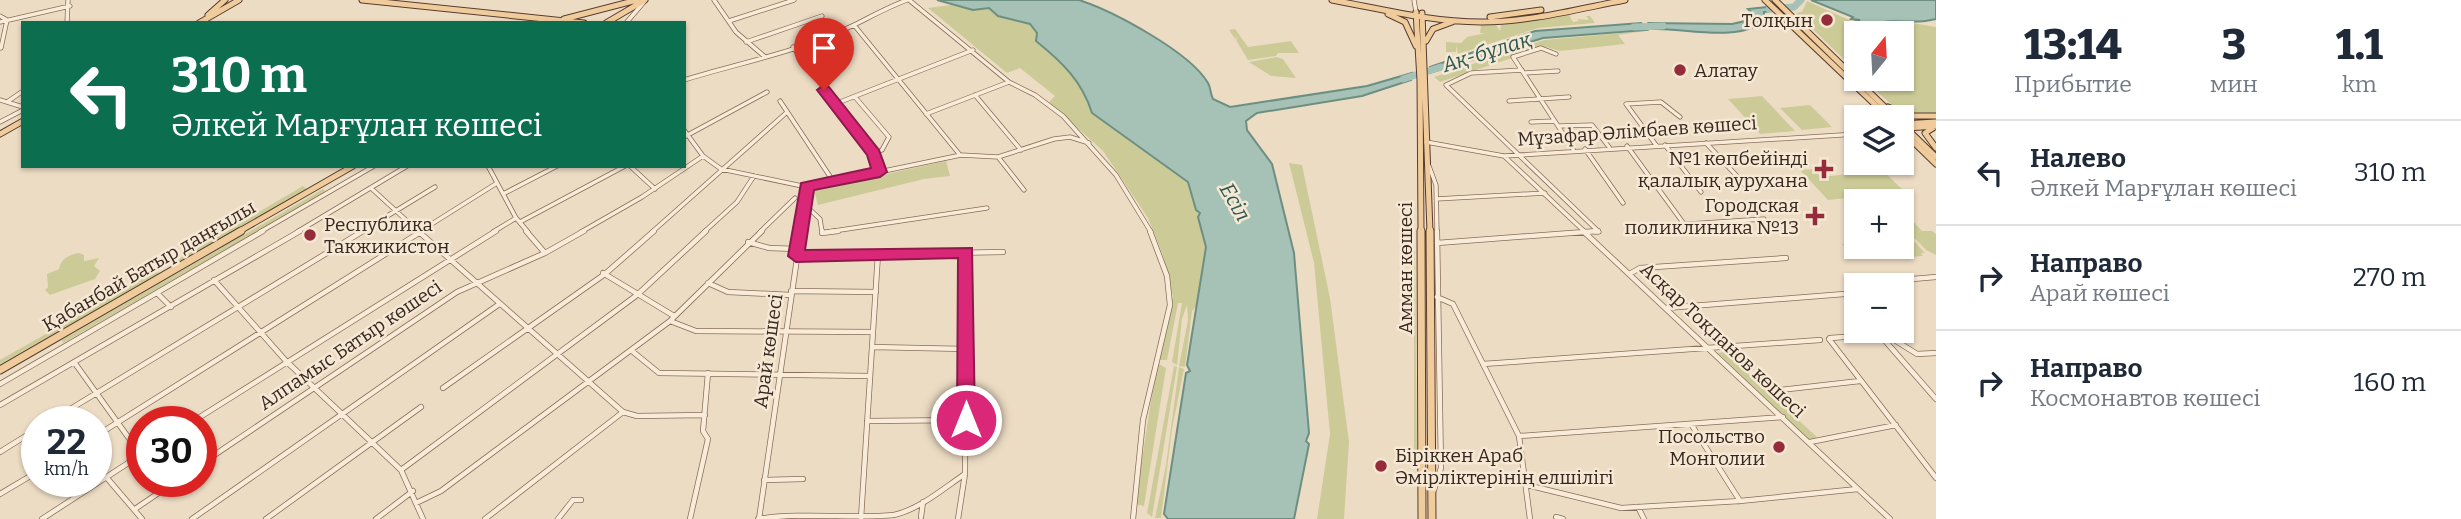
<!DOCTYPE html>
<html lang="ru">
<meta charset="utf-8">
<style>
body{margin:0;font-family:Bitter,serif;background:#f2f2f3;color:#1f2937;height:100vh;display:flex;flex-direction:column;font-size:26px;white-space:nowrap}
*{box-sizing:border-box;margin:0}
p{font-size:23px;color:#747a83}
.icon{flex:none;width:38px;height:38px;fill:none;stroke:currentColor;stroke-width:2;stroke-linecap:round;stroke-linejoin:round}
.map{position:relative;flex:1;overflow:hidden}
.panel{display:flex;flex-direction:column;background:#fff;width:525px}
.panel>*{flex:none}
.banner{position:absolute;left:21px;top:21px;width:665px;height:147px;border-radius:0px;box-shadow:0 2px 5px #0004;background:#0b6e4f;color:#fff;overflow:hidden}
.needle{width:46px;rotate:18deg}
.buttons{position:absolute;left:1844px;top:21px;display:grid;gap:14px}
.buttons a{display:grid;place-items:center;width:70px;height:70px;border-radius:0px;background:#fff;box-shadow:0 2px 5px #0004;font-size:35px}
.speed{position:absolute;left:21px;top:406px;display:flex;gap:14px;font-size:35px;font-weight:700;text-align:center}
.speed>*{display:grid;place-content:center;width:91px;height:91px;border-radius:50%;background:#fff;box-shadow:0 2px 5px #0004;line-height:1}
.speed small{font-size:18px;font-weight:400}
.speed .limit{border:10px solid #d22;background:#fff;color:#111}
.pin{position:absolute;display:grid;place-items:center;width:60px;height:60px;color:#fff;margin:-72px -30px;border-radius:50% 50% 50% 0;rotate:-45deg;box-shadow:0 0 7px #0007}
.pin .icon{rotate:45deg}
.me{position:absolute;width:77px;margin:-38px;rotate:0deg;stroke-linejoin:round;filter:drop-shadow(0 0 5px #0008)}
.turn{display:flex;align-items:center;gap:24px;height:147px;padding:0 35px;font-size:32px}
.turn .icon{width:91px;height:91px;stroke-width:2.5}
.turn b{display:block;font-size:49px;line-height:60px}
.eta{display:flex;justify-content:space-evenly;align-items:center;height:119px;text-align:center}
.eta b{font-size:42px;font-weight:800;line-height:49px}
ul{padding:0;list-style:none}
li{display:flex;align-items:center;gap:21px;height:105px;padding:0 35px;border-top:2px solid #e0e1e3}
li div{flex:1}
li b{display:block;font-size:26px}
li em{font-style:normal}
main{display:flex;flex:1;min-height:0}
.map>svg:first-child{display:block}
.green{fill:#cccb98}
.water{fill:#a6c1b6;stroke:#6d8f82;stroke-width:2}
.lines{fill:none;stroke-linecap:round;stroke-linejoin:round}
.river{stroke:#a6c1b6;stroke-width:7}
.minor-far1-casing{stroke:#886e5b;stroke-width:5}
.minor-casing{stroke:#886e5b;stroke-width:6}
.major-far1-casing{stroke:#563d2f;stroke-width:7}
.major-casing{stroke:#563d2f;stroke-width:9}
.minor-far1{stroke:#f8ebd8;stroke-width:3.5}
.minor{stroke:#f8ebd8;stroke-width:4.5}
.major-far1{stroke:#f0cc9d;stroke-width:5}
.major{stroke:#f0cc9d;stroke-width:7}
.route{fill:#db2777;stroke:#8e194d;stroke-width:2}
.poi-dot{fill:#962c39;stroke:#f5e8d4;stroke-width:2.5}
.labels{text-anchor:middle;dominant-baseline:central;stroke-width:5;stroke-linejoin:round;paint-order:stroke}
.poi-label{font-size:19px;fill:#38281f;stroke:#f5e8d4;text-anchor:end}
.street-label{font-size:19px;fill:#38281f;stroke:#f5e8d4}
.water-label{font-size:21px;font-style:italic;fill:#2e5850;stroke:#f5e8d4}
</style>
<main>
<div class="map">
<svg width="1936" height="519" viewBox="0 0 1936 519">
<rect width="100%" height="100%" fill="#eddcc4"/>
<path class="green" d="M1807,1L1869,29L1900,21L1936,27V115C1897,116 1891,104 1864,79H1902V33H1857V72L1796,13L1802,12Z
M951,5L973,10L989,8L999,16L1030,24L1037,33L1036,42C1062,62 1082,81 1092,113L1188,182L1196,210L1200,213L1198,218L1206,247L1196,307L1192,311L1185,367L1179,366L1188,320L1187,305L1182,319L1177,365L1172,362L1182,303H1178L1167,360H1157L1173,297L1163,255L1148,218L1103,151L1049,102L1055,96L1020,68L1007,73L928,8Z
M1568,13L1573,22L1579,21L1577,19L1589,20L1586,16H1590L1595,23L1538,28L1458,54L1456,46V52H1446V42L1461,43L1467,37L1486,33H1480L1481,25H1496L1500,31L1501,25L1514,23H1498L1538,17L1541,22L1539,16Z
M1235,29L1248,47L1291,41L1299,53H1278L1276,56L1248,60L1236,40L1238,36L1235,39L1229,30Z
M1645,31L1618,35L1625,44L1560,51L1546,47L1532,48L1512,58L1440,82L1434,77L1544,40Z
M1277,57L1283,59L1296,78L1271,76L1249,62Z
M1762,96L1795,131L1760,134L1728,99Z
M1810,105L1832,127L1802,130L1780,108Z
M946,161L950,176L924,179L818,205L814,190Z
M1289,163L1302,165L1330,298L1349,442L1344,519H1317L1330,434L1314,263Z
M1814,169L1822,177L1882,170L1905,192L1828,200L1800,170Z
M303,186L308,190L174,266L172,263Z
M323,189L326,192L63,343L62,340Z
M1909,217L1922,231H1932L1936,234V255L1926,250L1902,225V218Z
M1902,232H1906L1912,239H1908L1910,242H1915L1925,253H1921L1923,256L1909,257L1898,247L1851,253L1842,244L1853,243L1850,239L1857,238V247H1902Z
M1414,251H1415L1417,464L1414,458Z
M79,253L84,255V261L99,258L94,266L100,271L95,279L50,295L45,290L48,287L47,274L59,269C61,258 69,255 79,253Z
M155,272L161,273L0,364V360Z
M1724,352L1817,437L1809,440L1718,353Z
M1157,363L1166,368L1144,506L1135,504Z
M1174,366L1177,367L1152,517L1147,513Z
M1179,367L1184,369L1172,429L1161,518H1155L1166,465Z"/>
<path class="water" d="M937,0H1079C1113,11 1190,52 1208,83C1211,88 1210,93 1213,99L1230,107L1367,86L1412,73L1411,80L1362,96L1257,113L1246,121L1247,130L1272,164L1294,253L1309,433L1306,441L1309,444L1294,519H1168L1164,514L1186,373L1190,371L1187,365L1206,247L1198,217L1200,213L1196,210L1188,182L1092,113C1082,81 1062,62 1036,41L1037,33L1030,24L998,16L989,8L973,10Z
M1811,0H1936V19C1912,26 1893,16 1867,26L1857,21L1860,20L1851,19L1853,17Z
M1767,7L1771,11L1764,12V20C1740,43 1685,28 1654,29L1649,23L1732,24L1745,21L1752,13L1748,9Z
M1641,23L1647,30L1543,38L1430,73V67L1535,31Z"/>
<g class="lines">
<path class="river" d="M1769,9L1794,7L1801,0
M1634,27L1663,26
M1403,79L1441,67"/>
<defs>
<path id="minor-far1" d="M714,0L736,32L765,57
M909,0L1009,82L1035,95L1063,116L1116,175L1151,232
M1414,0L1416,12
M0,16L7,20L1,48
M729,21L794,0
M0,22L70,6
M67,23L68,0
M626,23L644,2
M854,25L960,155
M746,42L822,16
M793,47L873,154L880,172
M1556,54L1541,48L1513,57L1573,149
M806,68L847,56
M1522,70L1471,73L1446,85L1599,232H1595
M1524,73L1558,71
M684,80C739,63 802,51 854,25C872,16 888,7 907,0
M975,95L1021,150
M855,97L889,137L882,150L873,154
M0,100L23,107
M780,101L833,181
M1509,101L1569,97
M7,102L23,91
M835,104L973,50
M926,114L1009,82
M0,122L23,110
M1531,122L1554,121
M1559,126L1592,125L1609,147
M684,130L703,156L721,169L807,187L961,155L998,157L1054,139L1070,137L1089,143
M684,137L767,92
M1426,142L1504,156L1857,134
M1706,143L1749,189
M1656,145L1626,104L1661,102L1680,117
M1665,145L1701,192
M1627,146L1684,224
M1585,149L1623,203
M1504,156L1585,232
M998,157L1024,190
M488,166L516,218L528,232
M630,166L655,189
M1429,166L1436,185L1437,232
M371,188L419,232
M503,194L557,166
M1436,199L1545,193
M805,205L820,219L822,232
M520,222L625,166
M1627,228L1764,219
M260,232L374,166
M297,232L407,166
M361,232L435,187
M419,232L497,183
M493,232L516,218
M581,232L642,197L703,156
M652,232L786,113
M704,232L737,202L754,176
M760,232L795,198
M800,232L807,187
M827,232L987,208"/>
<path id="minor" d="M418,231L623,412L637,416L705,415
M526,231L545,253
M822,231V233L838,231
M1583,231L1890,519
M748,242L769,248L797,249
M1437,243L1598,231
M796,256L1003,252
M603,273L674,316
M1631,273L1640,268L1786,258
M214,280L286,361L401,470L423,519
M708,283L728,292L791,295
M1888,285L1889,281L1936,277
M791,291L876,292
M157,293L171,307
M1437,297L1453,304L1519,436L1530,519
M1666,308L1857,293
M670,321L696,331L873,332
M1880,335L1936,399
M1830,338L1885,334L1917,354L1936,353
M1829,339L1936,478
M872,347L966,349
M632,351L659,373L870,376
M74,362L141,455
M1483,364L1820,340
M0,384L263,231
M443,388L605,274L654,231
M1772,391L1860,381
M0,405L300,231
M867,421L966,420
M49,422L363,231
M192,422L496,231
M1691,424L1740,501
M96,436L422,231
M1519,436L1783,417
M1810,442L1896,425
M0,452L37,429
M201,464L457,292L545,253L584,231
M401,470L637,295L706,231
M107,478L142,519
M764,480L803,479
M1527,485L1621,508L1740,501L1858,489
M1434,490L1441,468L1437,231
M0,494L37,472
M416,503L441,491L670,321L762,231
M1638,507L1644,519
M135,509L176,481
M921,517L923,502
M1556,517L1563,519
M861,518L878,254
M42,519L142,454
M192,519L498,305
M266,519L421,407
M376,519L413,491
M485,519L623,412
M558,519L573,500H581
M690,519L708,439L703,431L708,373
M758,519C802,512 855,519 894,515C920,509 944,488 965,474
M759,519L801,231
M958,519L965,474L966,252
M1133,519L1143,420L1170,305L1167,276L1150,231"/>
<path id="major-far1" d="M362,0L584,23
M1332,0C1381,9 1431,22 1481,22C1530,22 1578,9 1625,0
M1765,0L1888,117
M1775,0L1895,117
M1416,12L1420,80L1421,232
M1422,13L1430,232
M1388,14L1405,22L1416,46
M208,15L225,0
M1490,17L1541,10
M564,19L637,0
M199,23L239,0
M606,23L645,0
M1426,41L1433,29L1452,22
M1888,107L1908,116H1936
M1902,124L1936,157
M1902,124L1936,122
M1907,128L1936,126
M1933,128L1925,133L1936,148
M1902,131L1936,164
M0,134L23,121
M238,232L353,166"/>
<path id="major" d="M1421,231L1422,519
M1430,231L1432,519
M0,370L241,231"/>
</defs>
<use href="#minor-far1" class="minor-far1-casing"/>
<use href="#minor" class="minor-casing"/>
<use href="#major-far1" class="major-far1-casing"/>
<use href="#major" class="major-casing"/>
<use href="#minor-far1" class="minor-far1"/>
<use href="#minor" class="minor"/>
<use href="#major-far1" class="major-far1"/>
<use href="#major" class="major"/>
</g>
<path class="route" d="M824,85L829,87L879,150L887,172L880,177L814,190L805,250L972,248L975,420L972,426L966,428L957,420L958,258L796,262L788,256L801,183L871,168L867,155L817,90Z"/>
<g class="poi-dot">
<circle cx="1827" cy="20" r="7"/>
<circle cx="1680" cy="70" r="7"/>
<path d="M1820.5 158.5h7v7h7v7h-7v7h-7v-7h-7v-7h7z"/>
<path d="M1811.5 205.5h7v7h7v7h-7v7h-7v-7h-7v-7h7z"/>
<circle cx="310" cy="235" r="7"/>
<circle cx="1779" cy="447" r="7"/>
<circle cx="1381" cy="466" r="7"/>
</g>
<g class="labels">
<g class="poi-label">
<text x="1813" y="20">Толқын</text>
<text x="1694" y="70" text-anchor="start">Алатау</text>
<text x="1808" y="158">№1 көпбейінді<tspan x="1808" dy="22">қалалық аурухана</tspan></text>
<text x="1799" y="205">Городская<tspan x="1799" dy="22">поликлиника №13</tspan></text>
<text x="324" y="224" text-anchor="start">Республика<tspan x="324" dy="22">Такжикистон</tspan></text>
<text x="1765" y="436">Посольство<tspan x="1765" dy="22">Монголии</tspan></text>
<text x="1395" y="455" text-anchor="start">Біріккен Араб<tspan x="1395" dy="22">Әмірліктерінің елшілігі</tspan></text>
</g>
<g class="street-label">
<text transform="translate(1637 131) rotate(-4)">Мұзафар Әлімбаев көшесі</text>
<text transform="translate(149 266) rotate(-30)">Қабанбай Батыр даңғылы</text>
<text transform="translate(1405 268) rotate(-90)">Амман көшесі</text>
<text transform="translate(1723 340) rotate(43)">Асқар Тоқпанов көшесі</text>
<text transform="translate(350 345) rotate(-34)">Алпамыс Батыр көшесі</text>
<text transform="translate(768 351) rotate(-82)">Арай көшесі</text>
</g>
<g class="water-label">
<text transform="translate(1487 52) rotate(-17)">Ақ-бұлақ</text>
<text transform="translate(1235 202) rotate(60)">Есіл</text>
</g>
</g>
</svg>
<div class="buttons">
<a><svg class="needle" viewBox="-14 -14 28 28"><path d="M0-13l5 13h-10z" fill="#e53935"/><path d="M0 13l5-13h-10z" fill="#747a83"/></svg></a>
<a><svg class="icon" aria-label="layers" viewBox="0 0 24 24"><path d="M12 4l9 5-9 5-9-5zM3 14l9 5 9-5"/></svg></a>
<a>+</a>
<a>−</a>
</div>
<div class="speed"><div>22<small>km/h</small></div><div class="limit">30</div></div>
<div class="pin" style="left:824px;top:90px;background:#d93025"><svg class="icon" aria-label="arrive" viewBox="0 0 24 24"><path d="M6 21V4h12l-3 4 3 4H6"/></svg></div>
<svg class="me" style="left:966px;top:420px" viewBox="-20 -20 40 40"><circle r="17" fill="#db2777" stroke="#fff" stroke-width="3"/><path d="M0-11L8 9 0 5-8 9z" fill="#fff"/></svg>
<div class="banner">
<div class="turn"><svg class="icon" aria-label="left" viewBox="0 0 24 24"><path d="M17 20v-9H6M10 6l-5 5 5 5"/></svg><div><b>310 m</b>Әлкей Марғұлан көшесі</div></div>
</div>
</div>
<section class="panel">
<div class="eta">
<div><b>13:14</b><p>Прибытие</p></div>
<div><b>3</b><p>мин</p></div>
<div><b>1.1</b><p>km</p></div>
</div>
<ul>
<li><svg class="icon" aria-label="left" viewBox="0 0 24 24"><path d="M17 20v-9H6M10 6l-5 5 5 5"/></svg><div><b>Налево</b><p>Әлкей Марғұлан көшесі</p></div><em>310 m</em></li>
<li><svg class="icon" aria-label="right" viewBox="0 0 24 24"><path d="M7 20v-9h11M14 6l5 5-5 5"/></svg><div><b>Направо</b><p>Арай көшесі</p></div><em>270 m</em></li>
<li><svg class="icon" aria-label="right" viewBox="0 0 24 24"><path d="M7 20v-9h11M14 6l5 5-5 5"/></svg><div><b>Направо</b><p>Космонавтов көшесі</p></div><em>160 m</em></li>
</ul>
</section>
</main>
